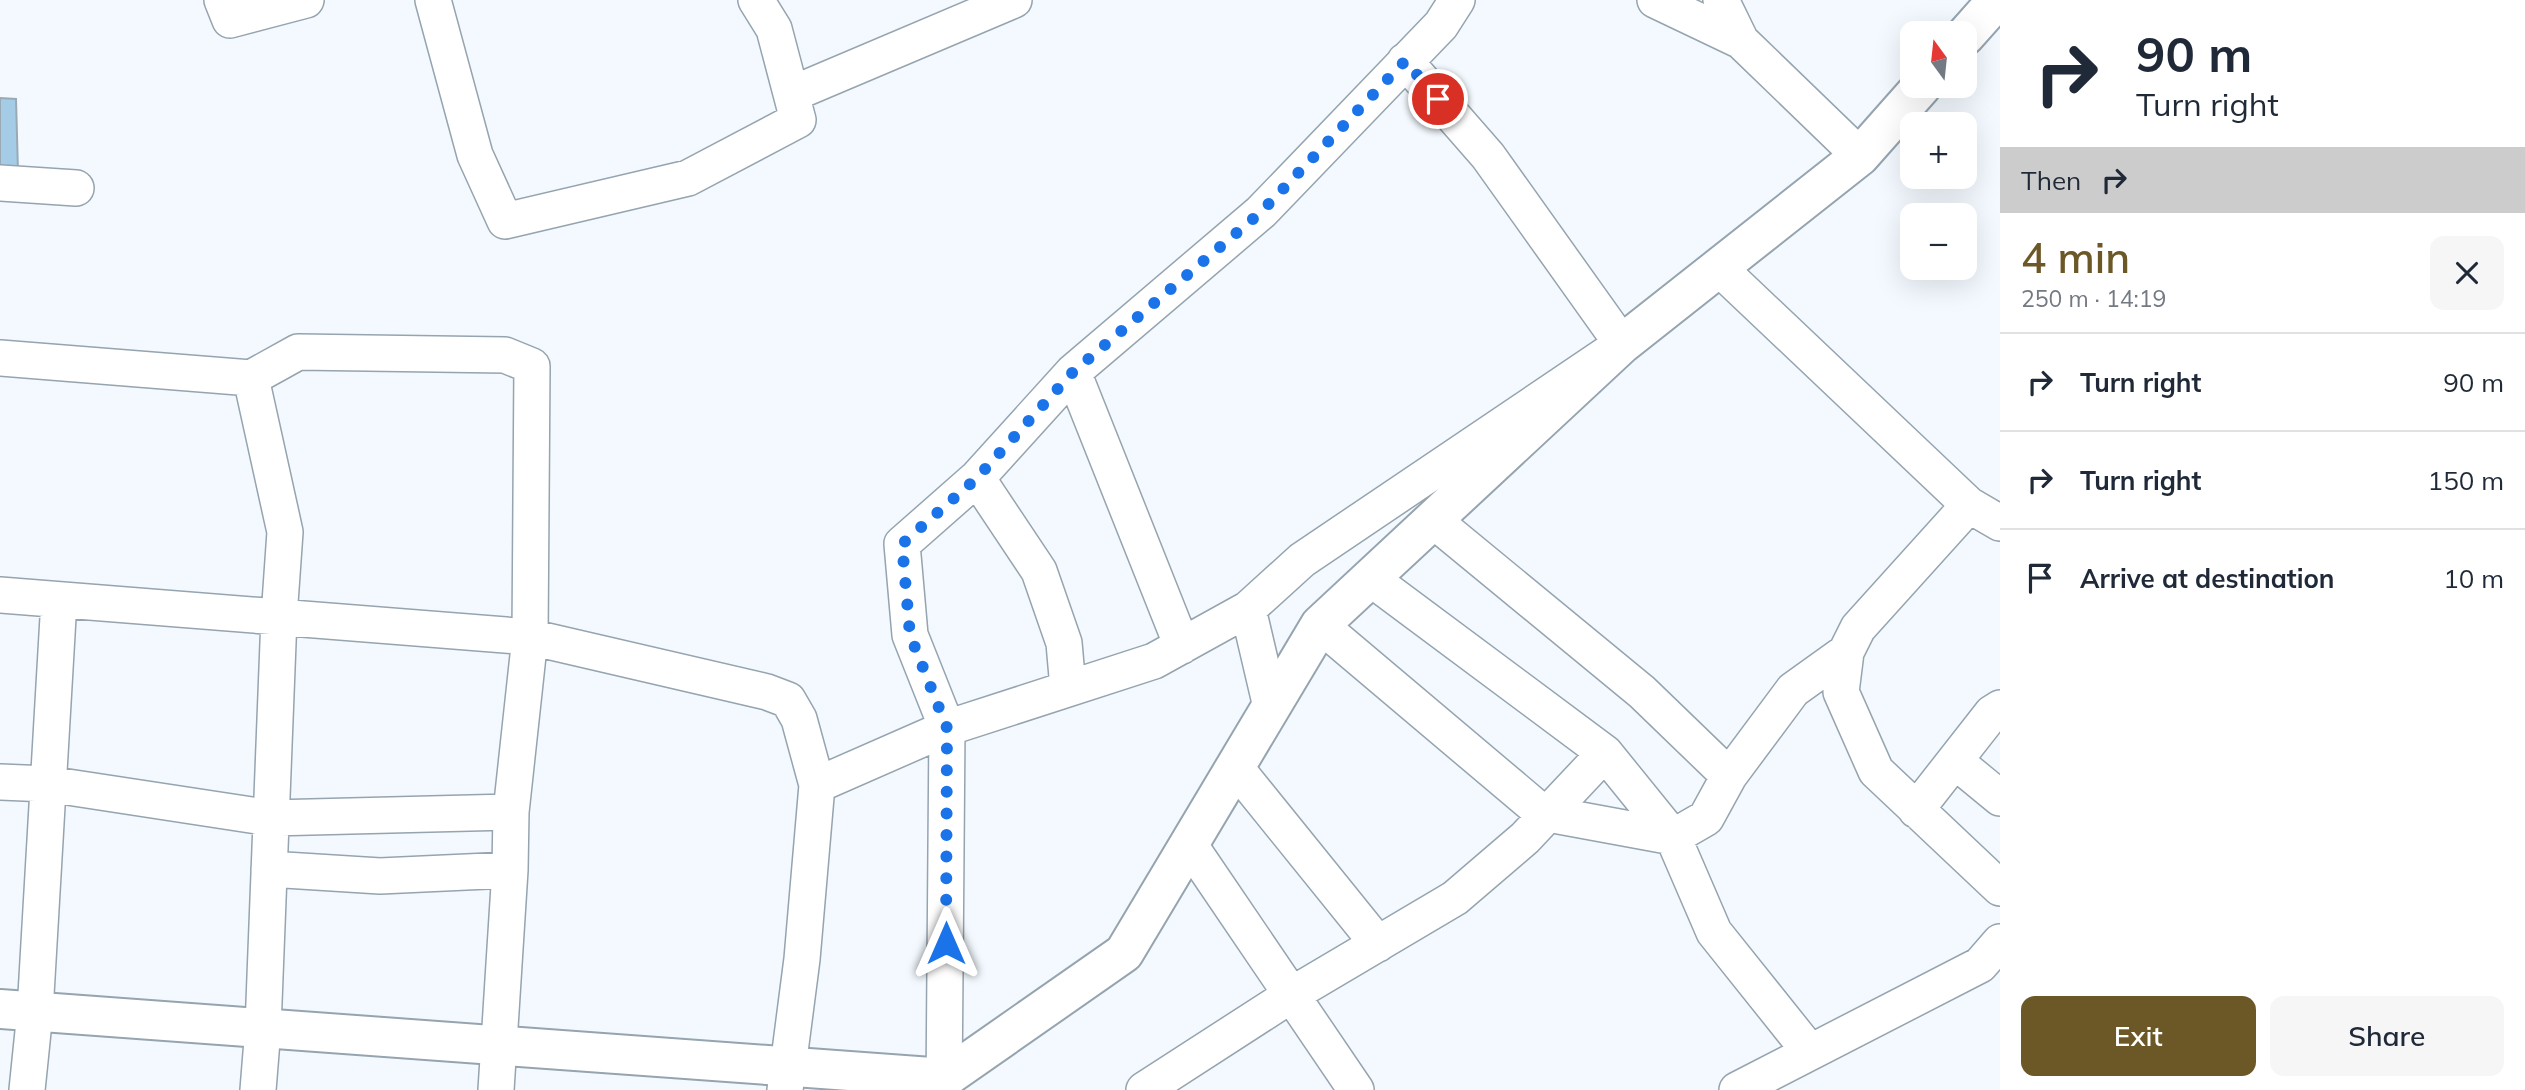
<!DOCTYPE html>
<meta charset="utf-8">
<style>
body{margin:0;font-family:Mulish,sans-serif;background:#f6f6f7;color:#1f2937;height:100vh;display:flex;flex-direction:column;font-size:26px;white-space:nowrap}
*{box-sizing:border-box;margin:0}
p{font-size:23px;color:#747a83}
.icon{flex:none;width:38px;height:38px;fill:none;stroke:currentColor;stroke-width:2;stroke-linecap:round;stroke-linejoin:round}
.map{position:relative;flex:1;overflow:hidden}
.details{display:flex;flex-direction:column;background:#fff;width:525px}
.details>*{flex:none}
.hud{background:#fff;color:#1f2937;overflow:hidden}
.needle{width:46px;rotate:345deg}
.fabs{position:absolute;left:1900px;top:21px;display:grid;gap:14px}
.fabs a{display:grid;place-items:center;width:77px;height:77px;border-radius:14px;background:#fff;box-shadow:0 7px 28px #0002;font-size:35px}
.pin{position:absolute;display:grid;place-items:center;width:60px;height:60px;color:#fff;margin:-30px;border:4px solid #fff;border-radius:50%;box-shadow:0 2px 7px #0007}
.me{position:absolute;width:77px;margin:-38px;rotate:0deg;stroke-linejoin:round;filter:drop-shadow(0 0 5px #0008)}
.turn{display:flex;align-items:center;gap:24px;height:147px;padding:0 21px;font-size:32px}
.turn .icon{width:91px;height:91px;stroke-width:2.5}
.turn b{display:block;font-size:49px;line-height:60px}
.then{display:flex;align-items:center;height:66px;padding:0 21px;background:#0003;gap:14px;font-size:26px}
.round{display:grid;place-items:center;flex:none;width:74px;height:74px;border-radius:14px;background:#f6f6f7}
.overview{display:flex;align-items:center;justify-content:space-between;height:119px;padding:0 21px}
h1{font-size:42px;font-weight:600;line-height:52px;color:#6c5827}
.action{display:flex;gap:14px;margin-top:auto;padding:14px 21px}
.action a{flex:1;height:80px;border-radius:14px;background:#6c5827;color:#fff;font-size:28px;font-weight:600;line-height:80px;text-align:center}
.action a+a{background:#f6f6f7;color:#1f2937}
ul{padding:0;list-style:none}
li{display:flex;align-items:center;gap:21px;height:98px;padding:0 21px;border-top:2px solid #e0e1e3}
li div{flex:1}
li b{display:block;font-size:26px}
li em{font-style:normal}
main{display:flex;flex:1;min-height:0}
.map>svg:first-child{display:block}
.building{fill:#a4cce7;stroke:#9aaab5;stroke-width:2}
.lines{fill:none;stroke-linecap:round;stroke-linejoin:round}
.street-casing{stroke:#95a4af;stroke-width:38}
.secondary-casing{stroke:#95a4af;stroke-width:42}
.street{stroke:#fff;stroke-width:35}
.secondary{stroke:#fff;stroke-width:38}
.route{stroke:#1a73e8;stroke-width:12;stroke-dasharray:0 21.6}
</style>
<main>
<div class="map">
<svg width="2000" height="1090" viewBox="0 0 2000 1090">
<rect width="100%" height="100%" fill="#f3f9fe"/>
<path class="building" d="M0,98L16,99L18,172L0,169Z"/>
<g class="lines">
<defs>
<path id="street" d="M222,0L230,20L306,0
M433,0L475,155L505,221L688,178L798,120L774,29L756,0
M1655,0L1741,41
M1721,0L1741,41L1860,156
M1405,61L1488,156L1622,344L1302,560L1248,609L1154,661L947,728L910,635L902,544L977,478L1073,372L1261,212L1441,25L1457,0
M792,94L1014,0
M0,183L76,188
M1719,268L1969,505L1858,628L1846,652L1841,692L1876,771L2000,888
M0,358L251,378L285,532L279,617L263,1028L258,1090
M1073,372L1182,646
M251,378L298,352L505,355L532,366L530,637L511,812L510,870L496,1090
M977,478L1039,571L1064,643L1068,688
M1969,505L2000,523
M1370,578L1605,753L1673,837L1706,818L1729,776L1642,692L1433,520
M0,595L530,637L767,692L788,700L799,719L817,785
M1248,609L1271,707
M1320,625L1545,815
M1955,761L2000,798
M1235,767L1378,944
M1729,776L1793,690L1846,652
M0,782L48,784L271,818L511,812
M1916,810L1992,713L2000,708
M1559,816L1673,837L1714,932L1810,1052
M1189,844L1356,1090
M269,869L380,876L510,870
M27,1090L35,1012L59,600
M785,1090L802,959L817,785L947,728L944,1090
M1144,1090L1291,995L1455,898L1525,838L1605,753
M1737,1090L1980,965L2000,942"/>
<path id="secondary" d="M1965,36L1997,0
M0,1009L945,1078L1124,953L1320,625L1622,344L1860,156L1922,86"/>
</defs>
<use href="#street" class="street-casing"/>
<use href="#secondary" class="secondary-casing"/>
<use href="#street" class="street"/>
<use href="#secondary" class="secondary"/>
</g>
<g class="lines">
<path class="route" d="M946,943L947,728L910,635L902,544L977,478L1073,372L1261,212L1405,61L1438,99"/>
</g>
</svg>
<div class="fabs">
<a><svg class="needle" viewBox="-14 -14 28 28"><path d="M0-13l5 13h-10z" fill="#e53935"/><path d="M0 13l5-13h-10z" fill="#747a83"/></svg></a>
<a>+</a>
<a>−</a>
</div>
<div class="pin" style="left:1438px;top:99px;background:#d93025"><svg class="icon" aria-label="arrive" viewBox="0 0 24 24"><path d="M6 21V4h12l-3 4 3 4H6"/></svg></div>
<svg class="me" style="left:946px;top:943px" viewBox="-20 -20 40 40"><path d="M0-17L14 15 0 8-14 15z" fill="#1a73e8" stroke="#fff" stroke-width="4"/></svg>
</div>
<section class="details">
<div class="hud">
<div class="turn"><svg class="icon" aria-label="right" viewBox="0 0 24 24"><path d="M7 20v-9h11M14 6l5 5-5 5"/></svg><div><b>90 m</b>Turn right</div></div>
<div class="then">Then<svg class="icon" aria-label="right" viewBox="0 0 24 24"><path d="M7 20v-9h11M14 6l5 5-5 5"/></svg></div>
</div>
<div class="overview"><div><h1>4 min</h1><p>250 m · 14:19</p></div><a class="round"><svg class="icon" aria-label="close" viewBox="0 0 24 24"><path d="M6 6l12 12M18 6L6 18"/></svg></a></div>
<ul>
<li><svg class="icon" aria-label="right" viewBox="0 0 24 24"><path d="M7 20v-9h11M14 6l5 5-5 5"/></svg><div><b>Turn right</b></div><em>90 m</em></li>
<li><svg class="icon" aria-label="right" viewBox="0 0 24 24"><path d="M7 20v-9h11M14 6l5 5-5 5"/></svg><div><b>Turn right</b></div><em>150 m</em></li>
<li><svg class="icon" aria-label="arrive" viewBox="0 0 24 24"><path d="M6 21V4h12l-3 4 3 4H6"/></svg><div><b>Arrive at destination</b></div><em>10 m</em></li>
</ul>
<div class="action"><a>Exit</a><a>Share</a></div>
</section>
</main>
